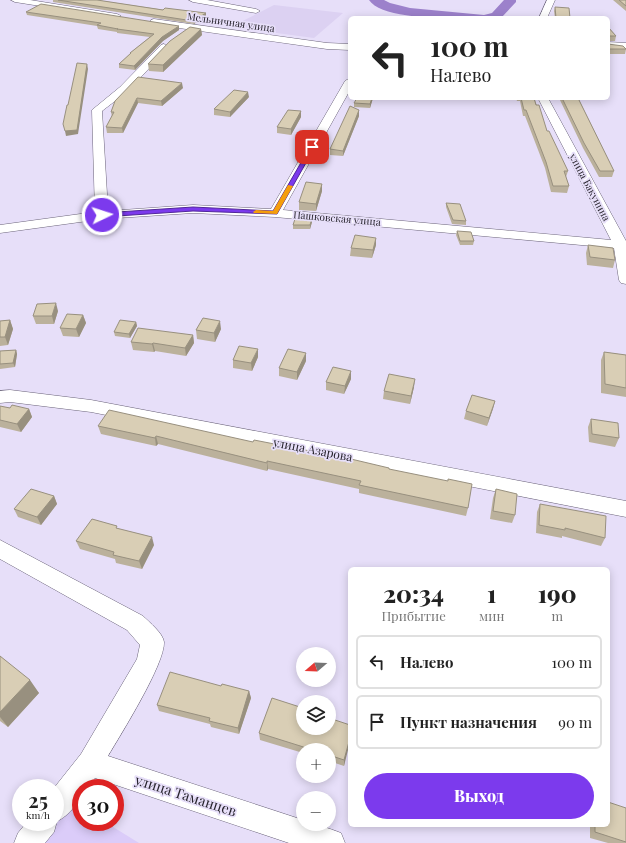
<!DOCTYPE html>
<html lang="ru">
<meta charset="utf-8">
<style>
body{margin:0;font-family:"Playfair Display",serif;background:#f6f6f6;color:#222;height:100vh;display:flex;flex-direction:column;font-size:15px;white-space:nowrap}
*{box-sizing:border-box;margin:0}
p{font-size:13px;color:#767676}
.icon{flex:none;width:22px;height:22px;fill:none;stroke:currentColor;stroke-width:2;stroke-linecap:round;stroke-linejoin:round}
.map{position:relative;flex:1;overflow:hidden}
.details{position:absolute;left:348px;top:567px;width:262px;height:260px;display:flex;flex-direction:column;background:#fff;border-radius:6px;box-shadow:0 2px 10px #0003}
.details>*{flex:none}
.guide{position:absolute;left:348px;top:16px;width:262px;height:84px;border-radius:6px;box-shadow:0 2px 10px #0003;background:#fff;color:#222;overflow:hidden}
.needle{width:26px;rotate:251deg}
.buttons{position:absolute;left:296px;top:647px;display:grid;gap:8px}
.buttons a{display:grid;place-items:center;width:40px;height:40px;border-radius:50%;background:#fff;box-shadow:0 2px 10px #0003;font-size:20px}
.speed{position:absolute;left:12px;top:779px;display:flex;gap:8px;font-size:20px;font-weight:700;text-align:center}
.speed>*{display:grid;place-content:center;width:52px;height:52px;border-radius:50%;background:#fff;box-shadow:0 2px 10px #0003;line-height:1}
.speed small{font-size:10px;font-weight:400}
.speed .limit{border:6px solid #d22;background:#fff;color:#111}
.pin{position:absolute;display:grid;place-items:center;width:34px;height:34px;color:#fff;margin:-17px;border-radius:8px;box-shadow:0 2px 6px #0006}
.me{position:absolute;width:44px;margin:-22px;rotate:86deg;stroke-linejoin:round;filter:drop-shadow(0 0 3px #0008)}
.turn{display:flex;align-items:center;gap:14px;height:84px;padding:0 16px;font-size:18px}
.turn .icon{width:52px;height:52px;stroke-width:2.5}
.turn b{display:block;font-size:28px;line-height:34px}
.eta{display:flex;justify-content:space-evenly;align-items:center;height:68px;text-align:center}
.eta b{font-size:24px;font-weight:800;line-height:28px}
.button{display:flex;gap:8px;margin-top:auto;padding:8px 16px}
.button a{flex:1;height:46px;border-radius:24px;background:#7c3aed;color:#fff;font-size:16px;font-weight:800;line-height:46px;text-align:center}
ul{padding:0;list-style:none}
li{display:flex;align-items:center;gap:12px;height:54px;margin:0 8px 6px;padding:0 8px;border:2px solid #e0e0e0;border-radius:6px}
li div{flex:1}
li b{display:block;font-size:15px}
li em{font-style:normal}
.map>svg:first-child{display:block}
.built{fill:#dcd1f2}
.green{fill:#dbccf9}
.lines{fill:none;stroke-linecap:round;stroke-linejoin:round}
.river{fill:#9c81cb;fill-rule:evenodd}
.minor-casing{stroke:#6b647a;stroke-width:1}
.minor{fill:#fff;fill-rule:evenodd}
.wall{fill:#bbb19c}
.shaded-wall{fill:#98907f}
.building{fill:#d9ceb5;stroke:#98907f}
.route{fill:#7c3aed;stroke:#51269a}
.slow{fill:#f59e0b}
.labels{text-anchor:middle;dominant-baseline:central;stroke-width:3.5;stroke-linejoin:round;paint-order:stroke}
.far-street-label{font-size:10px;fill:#25222b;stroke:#e7dff9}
.street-label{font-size:12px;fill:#25222b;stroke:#e7dff9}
.near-street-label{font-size:14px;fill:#25222b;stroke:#e7dff9}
</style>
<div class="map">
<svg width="626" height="843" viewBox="0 0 626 843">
<rect width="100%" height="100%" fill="#e7dff9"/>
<path class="built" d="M274,5L343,13L314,38L231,27Z"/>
<path class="green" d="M70,801L81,808V822H105L139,843H43Z"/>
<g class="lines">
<path class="river" d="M369,0H384L390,3L410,8L484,15L492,13L504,0H516V2L501,18C475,18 384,23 369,0Z"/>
<defs>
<path id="minor" d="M11,0H30L117,14L121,16L117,18L15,2Z
M189,0H207L256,9L260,11L256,13L193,2Z
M547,0H555L547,18H539Z
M154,19L327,43L350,44V50L327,49L151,24L150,22L151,20Z
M608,42L626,43V49L608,48Z
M164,44L168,47L167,49L128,91L102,111L108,211L193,205L271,209L345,81L350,78V90L283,210L611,240L538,98H548L626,241V284L621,283L619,280L614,248L275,217L193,213L102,219L0,233V225L95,212L92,110L120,87L161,45Z
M10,390L91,400L626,501V517L91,412L10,402L0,403V391Z
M0,540L143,616C149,622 163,633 164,642C165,664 121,734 108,756L303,820V824C317,824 328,828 341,833L345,843H289L95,778L87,788H81C81,801 69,816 57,821L54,832L45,843H14L18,833L27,822H55V788H54L81,754L137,659L140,645L127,630L0,559Z"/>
</defs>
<use href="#minor" class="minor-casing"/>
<use href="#minor" class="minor"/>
</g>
<path class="wall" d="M53,0H97L206,16L194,24L53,2Z
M613,0H626V11Z
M555,7L570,18H555L554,11Z
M26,12L179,30L163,41L135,70L119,68V64L130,54V53L150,37L117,33V32L98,29L97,26L27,15Z
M608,27L616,36L615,41H608V44L626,49L625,54H608Z
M201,29L202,35L163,72L149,71L148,64Z
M183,88L162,106L138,103L123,133H107L106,127L112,117L111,112L115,101Z
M249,97L230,117L214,115V109Z
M373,98L370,108L354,107V103Z
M516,98H534L547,131L568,171L566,177L569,186L567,193L551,192L545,168L525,116H523L520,101H517Z
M559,98H578L614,171L612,177H599L583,148Z
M359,110V116L343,156L330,155V149Z
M301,111V117L291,135L277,133V127Z
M322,184V191L316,211L299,210V202Z
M446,203L466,221V225L452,224L446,207Z
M312,222L310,229H293V225Z
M457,231L474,241L473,245H460L456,235Z
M376,245L372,258L350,256L351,248Z
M588,245L615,260L613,268L587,265L586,253Z
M58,311L54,324H36L33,316Z
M83,315L86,323L79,337L63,336L60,328Z
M10,320L13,329L8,345L0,346V321Z
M136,322L137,326L130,338L115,336L114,332Z
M221,329L215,342L197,339L196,330Z
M193,335L194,343L186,356L155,351L154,352L133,350L131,342Z
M16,350L17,354L15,367L0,369V351Z
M604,352L626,355V397L601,393V360Z
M258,357L252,371L233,368V360Z
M306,361L297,380L279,376V368Z
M351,379L344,394L326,390V382Z
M414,387L410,404L383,399L384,391Z
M495,401L487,426L464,419L466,411Z
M0,406L10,408L29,409L32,417L21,432L0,427Z
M591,419L619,438L615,447L589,442L588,427Z
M98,426L253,442L389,469L468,508L466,516L359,493V489L268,469L267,471L158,444L156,446L101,434Z
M496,489L515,515L512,523L490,519L493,498Z
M54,496L57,504L41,525L18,517L14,509Z
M540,504L605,538L601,546L562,536V538L536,533L537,512Z
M118,529L154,545L142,569L116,563L115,559L80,549L76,541Z
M0,656L39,693L8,727L0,721Z
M221,686L249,691L251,698L239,734L211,727L210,724L159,711L157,705Z
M350,725L344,766L329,761V750H303V753L260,740L259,733L303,728Z
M626,808V843H608L590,838V825H608Z"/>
<path class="shaded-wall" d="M206,13V16L194,24L193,21Z
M179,26V30L163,41L135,70L134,66L162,37Z
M201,29L202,35L163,72V65Z
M87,64L88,69L78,134L66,136L65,131Z
M182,83L183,88L162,106L161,101Z
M248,92L249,97L230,117V112Z
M137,98L138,103L123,133L122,128Z
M372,98H373L370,108V104Z
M359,110V116L343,156V151Z
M301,111V117L291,135V129Z
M322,184V191L316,211V204Z
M312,218V222L310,229V225Z
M376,238V245L372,258L373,250Z
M56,303L58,311L54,324L52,316Z
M83,315L86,323L79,337L76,329Z
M10,320L13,329L8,345L5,337Z
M220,321L221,329L215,342L214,333Z
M136,322L137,326L130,338L129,334Z
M193,335L194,343L186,356L185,348Z
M153,343L155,351L154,352L152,344Z
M258,349V357L252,371L251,363Z
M16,350L17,354L15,367L13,363Z
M306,353V361L297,380V372Z
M351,371V379L344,394L345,386Z
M415,379L414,387L410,404L411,396Z
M495,401L493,409L487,426L489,418Z
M29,409L32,417L21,432L17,424Z
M156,436L158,444L156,446L155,438Z
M267,461L268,469L267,471Z
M54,496L57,504L41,525L37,517Z
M152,537L154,545L142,569L139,561Z
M30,680L39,693L8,727L0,717V712Z
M249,691L251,698L239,734L238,728Z
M350,738V742L344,766V760Z"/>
<path class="building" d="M58,0H97L163,10L165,8L206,13L193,21Z
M619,0H626V6Z
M41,4L179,26L162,37L134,66L119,64L131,53H130L154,34L117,29H118L97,25L101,23L26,12Z
M555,7L569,8L570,18H556Z
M190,27L201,29L163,65L148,64L170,41Z
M608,27L616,36H608V44L623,46L626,49H608Z
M77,63L87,64L77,130L65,131L63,124L67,105H68Z
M138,77L182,83L161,101L137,98L122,128L106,127L114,112H111L115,101Z
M234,90L248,92L230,112L214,109Z
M357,98H372L370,104L354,103Z
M521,98H534L536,105H539L547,131H549L568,171H564L569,186H553L546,162L526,110H524Z
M562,98H578L614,171H600L584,143Z
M350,106L359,110L343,151L330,149Z
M288,110L301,111L291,129L277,127Z
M306,182L322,184L316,204L299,202Z
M446,203L460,204L466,221L453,220Z
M296,216L312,218L310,225H293Z
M457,231L471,232L474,241H460Z
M355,235L376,238L373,250L351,248Z
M588,245L613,248L615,260L590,257Z
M56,303L52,316H33L37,304Z
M67,314L83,315L76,329L60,328Z
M203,318L220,321L214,333L196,330Z
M10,320L5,337H0V321Z
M120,320L136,322L129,334L114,332Z
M138,328L193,335L185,348L153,343L152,344L131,342Z
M239,346L258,349L251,363L233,360Z
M288,349L306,353L297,372L279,368Z
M16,350L13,363L0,364V351Z
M604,352L626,355V388L605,384Z
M333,367L351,371L345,386L326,382Z
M389,374L415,379L411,396L384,391Z
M472,395L495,401L489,418L466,411Z
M12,405L29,409L17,424L0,420V406L10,408Z
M109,410L253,442L254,440L295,448L351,459L389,468V469L448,481V479L472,484L468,508L359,485L361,481L267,461V463L156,436L155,438L98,426Z
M591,419L618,423L619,438L592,434Z
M31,489L54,496L37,517L14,509Z
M496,489L517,494L515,515L493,511Z
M540,504L606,516L605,538L565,528V530L539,525Z
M92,519L117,526L116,528L152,537L139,561L113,555L114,552L76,541Z
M0,656L30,680L0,712Z
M170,672L221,686L222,684L249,691L238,728L209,721L210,718L157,705Z
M272,698L303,708V728H329V718L350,725V738L344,760L329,755V750H313L259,733Z
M608,802L626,808V842L595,832V825H608Z"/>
<path class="route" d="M312,145L315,147L277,214L193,211L102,217L99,215L102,213L193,207L273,211L310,147Z"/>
<path class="slow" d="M288,185L293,186L277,214L254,213L253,212L256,210L273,211Z"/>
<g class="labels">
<g class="far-street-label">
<text transform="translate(231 22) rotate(8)">Мельничная улица</text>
<text transform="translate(590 187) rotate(62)">улица Бакунина</text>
<text transform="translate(337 218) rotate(5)">Пашковская улица</text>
</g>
<g class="street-label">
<text transform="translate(313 449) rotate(11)">улица Азарова</text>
</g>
<g class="near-street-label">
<text transform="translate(186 795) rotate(18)">улица Таманцев</text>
</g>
</g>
</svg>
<div class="buttons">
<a><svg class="needle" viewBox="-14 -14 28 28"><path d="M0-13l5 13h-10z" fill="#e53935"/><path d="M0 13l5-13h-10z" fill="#767676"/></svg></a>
<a><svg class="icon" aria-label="layers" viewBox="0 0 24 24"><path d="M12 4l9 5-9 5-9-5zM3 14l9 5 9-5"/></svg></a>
<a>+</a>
<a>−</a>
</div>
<div class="speed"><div>25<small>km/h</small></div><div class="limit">30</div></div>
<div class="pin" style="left:312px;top:147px;background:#d93025"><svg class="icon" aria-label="arrive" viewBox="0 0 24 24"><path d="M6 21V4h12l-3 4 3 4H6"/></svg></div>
<svg class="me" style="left:102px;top:215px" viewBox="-20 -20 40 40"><circle r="17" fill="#7c3aed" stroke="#fff" stroke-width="3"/><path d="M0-11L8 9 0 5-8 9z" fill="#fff"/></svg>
<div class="guide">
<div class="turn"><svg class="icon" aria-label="left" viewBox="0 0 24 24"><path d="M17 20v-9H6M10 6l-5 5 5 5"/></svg><div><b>100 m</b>Налево</div></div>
</div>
<section class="details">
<div class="eta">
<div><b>20:34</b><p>Прибытие</p></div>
<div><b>1</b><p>мин</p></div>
<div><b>190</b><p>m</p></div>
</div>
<ul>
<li><svg class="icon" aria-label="left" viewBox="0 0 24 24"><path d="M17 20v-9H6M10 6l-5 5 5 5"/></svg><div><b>Налево</b></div><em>100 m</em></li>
<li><svg class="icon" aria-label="arrive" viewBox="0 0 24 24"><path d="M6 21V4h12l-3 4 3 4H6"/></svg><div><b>Пункт назначения</b></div><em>90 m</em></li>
</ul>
<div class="button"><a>Выход</a></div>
</section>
</div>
